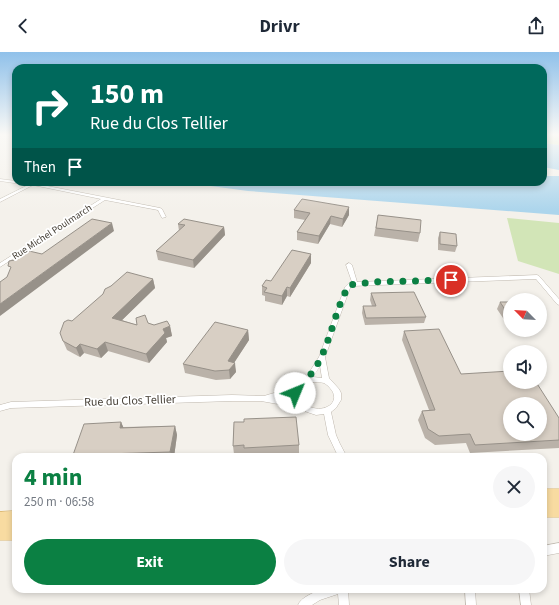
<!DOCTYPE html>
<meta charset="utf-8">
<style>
body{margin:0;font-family:"Source Sans 3",sans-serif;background:#f6f6f7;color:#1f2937;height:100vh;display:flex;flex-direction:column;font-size:15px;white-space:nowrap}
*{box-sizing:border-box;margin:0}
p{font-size:13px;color:#747a83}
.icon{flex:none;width:22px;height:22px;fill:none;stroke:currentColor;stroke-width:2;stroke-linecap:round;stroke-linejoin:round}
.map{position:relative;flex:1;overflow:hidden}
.panel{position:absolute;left:12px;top:401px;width:535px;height:140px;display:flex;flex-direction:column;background:#fff;border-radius:12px;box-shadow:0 2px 6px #0003}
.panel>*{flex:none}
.hud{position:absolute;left:12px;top:12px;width:535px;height:122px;border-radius:12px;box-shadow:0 2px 6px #0003;background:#00695c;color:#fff;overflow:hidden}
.needle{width:26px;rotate:294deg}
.buttons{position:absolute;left:503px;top:241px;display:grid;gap:8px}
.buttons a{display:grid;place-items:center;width:44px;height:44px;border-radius:50%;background:#fff;box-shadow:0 2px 6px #0003;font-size:20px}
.pin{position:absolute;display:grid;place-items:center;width:34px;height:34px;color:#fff;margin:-17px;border:2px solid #fff;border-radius:50%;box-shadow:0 1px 4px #0007}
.me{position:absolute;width:44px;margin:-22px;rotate:45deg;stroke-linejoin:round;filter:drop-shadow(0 0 3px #0008)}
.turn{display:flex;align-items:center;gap:14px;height:84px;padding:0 12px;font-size:18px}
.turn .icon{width:52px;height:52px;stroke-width:2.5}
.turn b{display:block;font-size:28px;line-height:34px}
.then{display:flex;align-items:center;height:38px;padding:0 12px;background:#0003;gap:8px;font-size:15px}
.round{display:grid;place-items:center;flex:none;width:42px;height:42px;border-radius:21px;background:#f6f6f7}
.summary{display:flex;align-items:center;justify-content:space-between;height:68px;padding:0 12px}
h1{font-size:24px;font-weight:700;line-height:30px;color:#0b8043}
.button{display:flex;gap:8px;margin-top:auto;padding:8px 12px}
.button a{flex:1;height:46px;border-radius:24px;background:#0b8043;color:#fff;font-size:16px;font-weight:700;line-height:46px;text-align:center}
.button a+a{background:#f6f6f7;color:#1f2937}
header{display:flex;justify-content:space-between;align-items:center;height:52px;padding:0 12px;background:#fff;font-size:18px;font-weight:700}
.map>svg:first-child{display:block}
.green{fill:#d2e5b7}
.water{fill:#acd5ec}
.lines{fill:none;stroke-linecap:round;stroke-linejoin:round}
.street-casing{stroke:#bfb8ae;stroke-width:1}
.primary-casing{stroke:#dcb871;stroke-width:1}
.street{fill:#fff;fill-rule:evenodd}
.primary{fill:#f8dba1;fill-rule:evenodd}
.wall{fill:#bab2a9}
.shaded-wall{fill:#979189}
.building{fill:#d8cfc4;stroke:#979189;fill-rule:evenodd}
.route{stroke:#0b8043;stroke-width:7;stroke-dasharray:0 12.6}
.labels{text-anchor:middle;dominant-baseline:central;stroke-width:3.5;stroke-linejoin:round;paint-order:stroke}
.far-street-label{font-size:10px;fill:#484239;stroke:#fff}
.street-label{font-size:12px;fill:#484239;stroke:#fff}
</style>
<header><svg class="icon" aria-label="back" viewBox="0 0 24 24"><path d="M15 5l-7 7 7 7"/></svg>Drivr<svg class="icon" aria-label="share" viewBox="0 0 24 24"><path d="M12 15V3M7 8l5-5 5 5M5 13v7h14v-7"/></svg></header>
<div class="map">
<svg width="559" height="553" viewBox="0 0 559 553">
<rect width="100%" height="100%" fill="#f4f1eb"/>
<path class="green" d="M543,82H559V93L543,91Z
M507,166L559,171V222L518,209Z"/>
<path class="water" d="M543,91L559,93V118L543,115Z
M543,124H559V163L248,139L181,130H543Z"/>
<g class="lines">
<defs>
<path id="street" d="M0,127L16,129V130L32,131L160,156L162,157L166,165L162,166L158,158L105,148L0,215V211L101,147L33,133L0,150V147L28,133L0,129Z
M349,211L352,213L357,230L537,223L539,224L559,247V253L557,252L536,227L352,234L350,236L325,305L329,326L339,337L341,341V348L336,356L331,360L336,383L340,392L347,405H339L337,402L328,383L324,362L316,363L307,360L300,356L261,349H232L11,356L0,359V353L11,350L232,343L264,344L294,335L296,331L305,327L319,305L345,235L349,231L352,230L346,213ZM320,314L322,326L313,325ZM312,330C315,330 321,330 324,331C326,332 328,334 329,335C347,353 313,368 299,345L301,335ZM293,341L291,345L294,349L275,346Z
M559,491V501L543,504V494Z
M323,537H348L349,553H339L338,542L320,548L312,553H298C301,545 315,540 323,537Z
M465,537H475L476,553H466Z
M519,537H529L531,553H521Z"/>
<path id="primary" d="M543,437H559V465H543Z
M16,459V488H0V460Z"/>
</defs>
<use href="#street" class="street-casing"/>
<use href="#primary" class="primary-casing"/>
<use href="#street" class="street"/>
<use href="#primary" class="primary"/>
</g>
<path class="wall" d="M349,155V163L342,175L330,172L318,192L297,188V180L305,168L294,166V158Z
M378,163L420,181L418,190L374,184Z
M178,172L224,175L225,183L194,216L158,208L156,199L179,179Z
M440,180L457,194L455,200L438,198V186Z
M311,202V211L290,245L287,244L282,253L265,249V244L262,243V234L271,229Z
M153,227L155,236L122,268L137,273L148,271L154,273L170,274L172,284L166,286L167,290L149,311L108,299L101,306L84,301L80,305L78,304L67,298L63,289L72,269Z
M371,241L426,265L424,271L365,273L362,261L363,254H372L370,248Z
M500,250H510V269H505L497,257Z
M248,278L249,288L234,311L236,320L230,327L216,328L185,321L183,312Z
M404,279L461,322L559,366V396L470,401L466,391L435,393L425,386L418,368L422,359L429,358L402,288Z
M121,370L123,375L175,374L177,383L174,405H74L73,403Z
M234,370L299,393V402L245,405V402H234L233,394Z"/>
<path class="shaded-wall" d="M349,155V163L342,175L343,167Z
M331,164L330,172L318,192L319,184Z
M112,171L114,179L0,264V252Z
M224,175L225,183L194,216L193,208Z
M311,202V211L290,245V236Z
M153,227L155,236L115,275L112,266Z
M287,235V244L282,253V244Z
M170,274L172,284L166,286L167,290L149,311L146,302L163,277Z
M248,278L249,288L230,317L235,311L236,320L230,327L228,309Z
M105,290L108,299L101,306L97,297Z
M80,292L84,301L80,305L76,296Z
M121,370L125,379L120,376Z
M175,374L177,383L174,405H172L170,400Z"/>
<path class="building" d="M302,147L349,155L343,167L331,164L319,184L297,180L310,161L294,158Z
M378,163L421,168L420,181L376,176Z
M92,167L112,171L0,252V230L7,225L11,215L8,214L9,209L15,208L29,199L42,202Z
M184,167L224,175L193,208L156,199L185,173L178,172Z
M440,180L456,182L457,194L440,192Z
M292,198L311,202L290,236L287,235L282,244L264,240L267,236L262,234L266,228L271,229Z
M127,220L153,227L112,266L137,273L136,266L145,263L148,271L154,273L167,269L170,274L163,277L165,281L146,302L105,290L97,297L80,292L76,296L74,295L63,289L60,281L64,270L68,268L72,269L103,242L105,237L111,234Z
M414,240L426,265L366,266L363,254H376L371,241Z
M500,250H510V262H508Z
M215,270L248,278L228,309L235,311L229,318L215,319L183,312Z
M439,277L461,322L510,319V330H536L559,366V388L475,393L470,382L439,384L428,377L422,359L435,358L404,279ZM510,352H540V382H510Z
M296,365L299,393L244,396V393L233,394L234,370H244V367Z
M121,370L120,376L175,374L170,400L73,403L84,372Z"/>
<linearGradient id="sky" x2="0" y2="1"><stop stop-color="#90c1ea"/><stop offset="0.52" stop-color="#faf9f6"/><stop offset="1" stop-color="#faf9f6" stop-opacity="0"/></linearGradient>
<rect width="559" height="159" fill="url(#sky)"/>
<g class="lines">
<path class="route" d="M295,341C298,330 308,328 314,318C331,292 334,259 349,233L372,230L451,228"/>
</g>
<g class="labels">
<g class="far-street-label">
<text transform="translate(52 180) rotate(-33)">Rue Michel Poulmarch</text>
</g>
<g class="street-label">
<text transform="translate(130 349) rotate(-2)">Rue du Clos Tellier</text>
</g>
</g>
</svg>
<div class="buttons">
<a><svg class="needle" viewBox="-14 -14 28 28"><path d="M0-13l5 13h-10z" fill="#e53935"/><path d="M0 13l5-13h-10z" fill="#747a83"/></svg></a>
<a><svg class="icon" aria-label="sound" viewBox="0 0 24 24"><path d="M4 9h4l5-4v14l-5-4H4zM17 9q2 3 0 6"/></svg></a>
<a><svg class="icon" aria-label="search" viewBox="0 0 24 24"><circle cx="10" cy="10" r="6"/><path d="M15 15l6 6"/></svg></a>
</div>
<div class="pin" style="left:451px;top:228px;background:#d93025"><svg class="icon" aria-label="arrive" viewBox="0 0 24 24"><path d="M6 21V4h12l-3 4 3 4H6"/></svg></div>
<svg class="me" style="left:295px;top:341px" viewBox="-20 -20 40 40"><circle r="19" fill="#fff"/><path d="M0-13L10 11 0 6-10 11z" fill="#0b8043"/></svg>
<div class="hud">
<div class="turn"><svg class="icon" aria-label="right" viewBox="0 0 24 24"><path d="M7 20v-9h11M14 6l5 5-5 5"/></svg><div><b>150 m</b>Rue du Clos Tellier</div></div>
<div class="then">Then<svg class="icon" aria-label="arrive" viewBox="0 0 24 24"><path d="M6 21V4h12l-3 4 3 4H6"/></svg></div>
</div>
<section class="panel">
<div class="summary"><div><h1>4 min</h1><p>250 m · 06:58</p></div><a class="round"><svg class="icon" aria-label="close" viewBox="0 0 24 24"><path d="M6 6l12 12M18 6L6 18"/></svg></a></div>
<div class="button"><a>Exit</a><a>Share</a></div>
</section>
</div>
